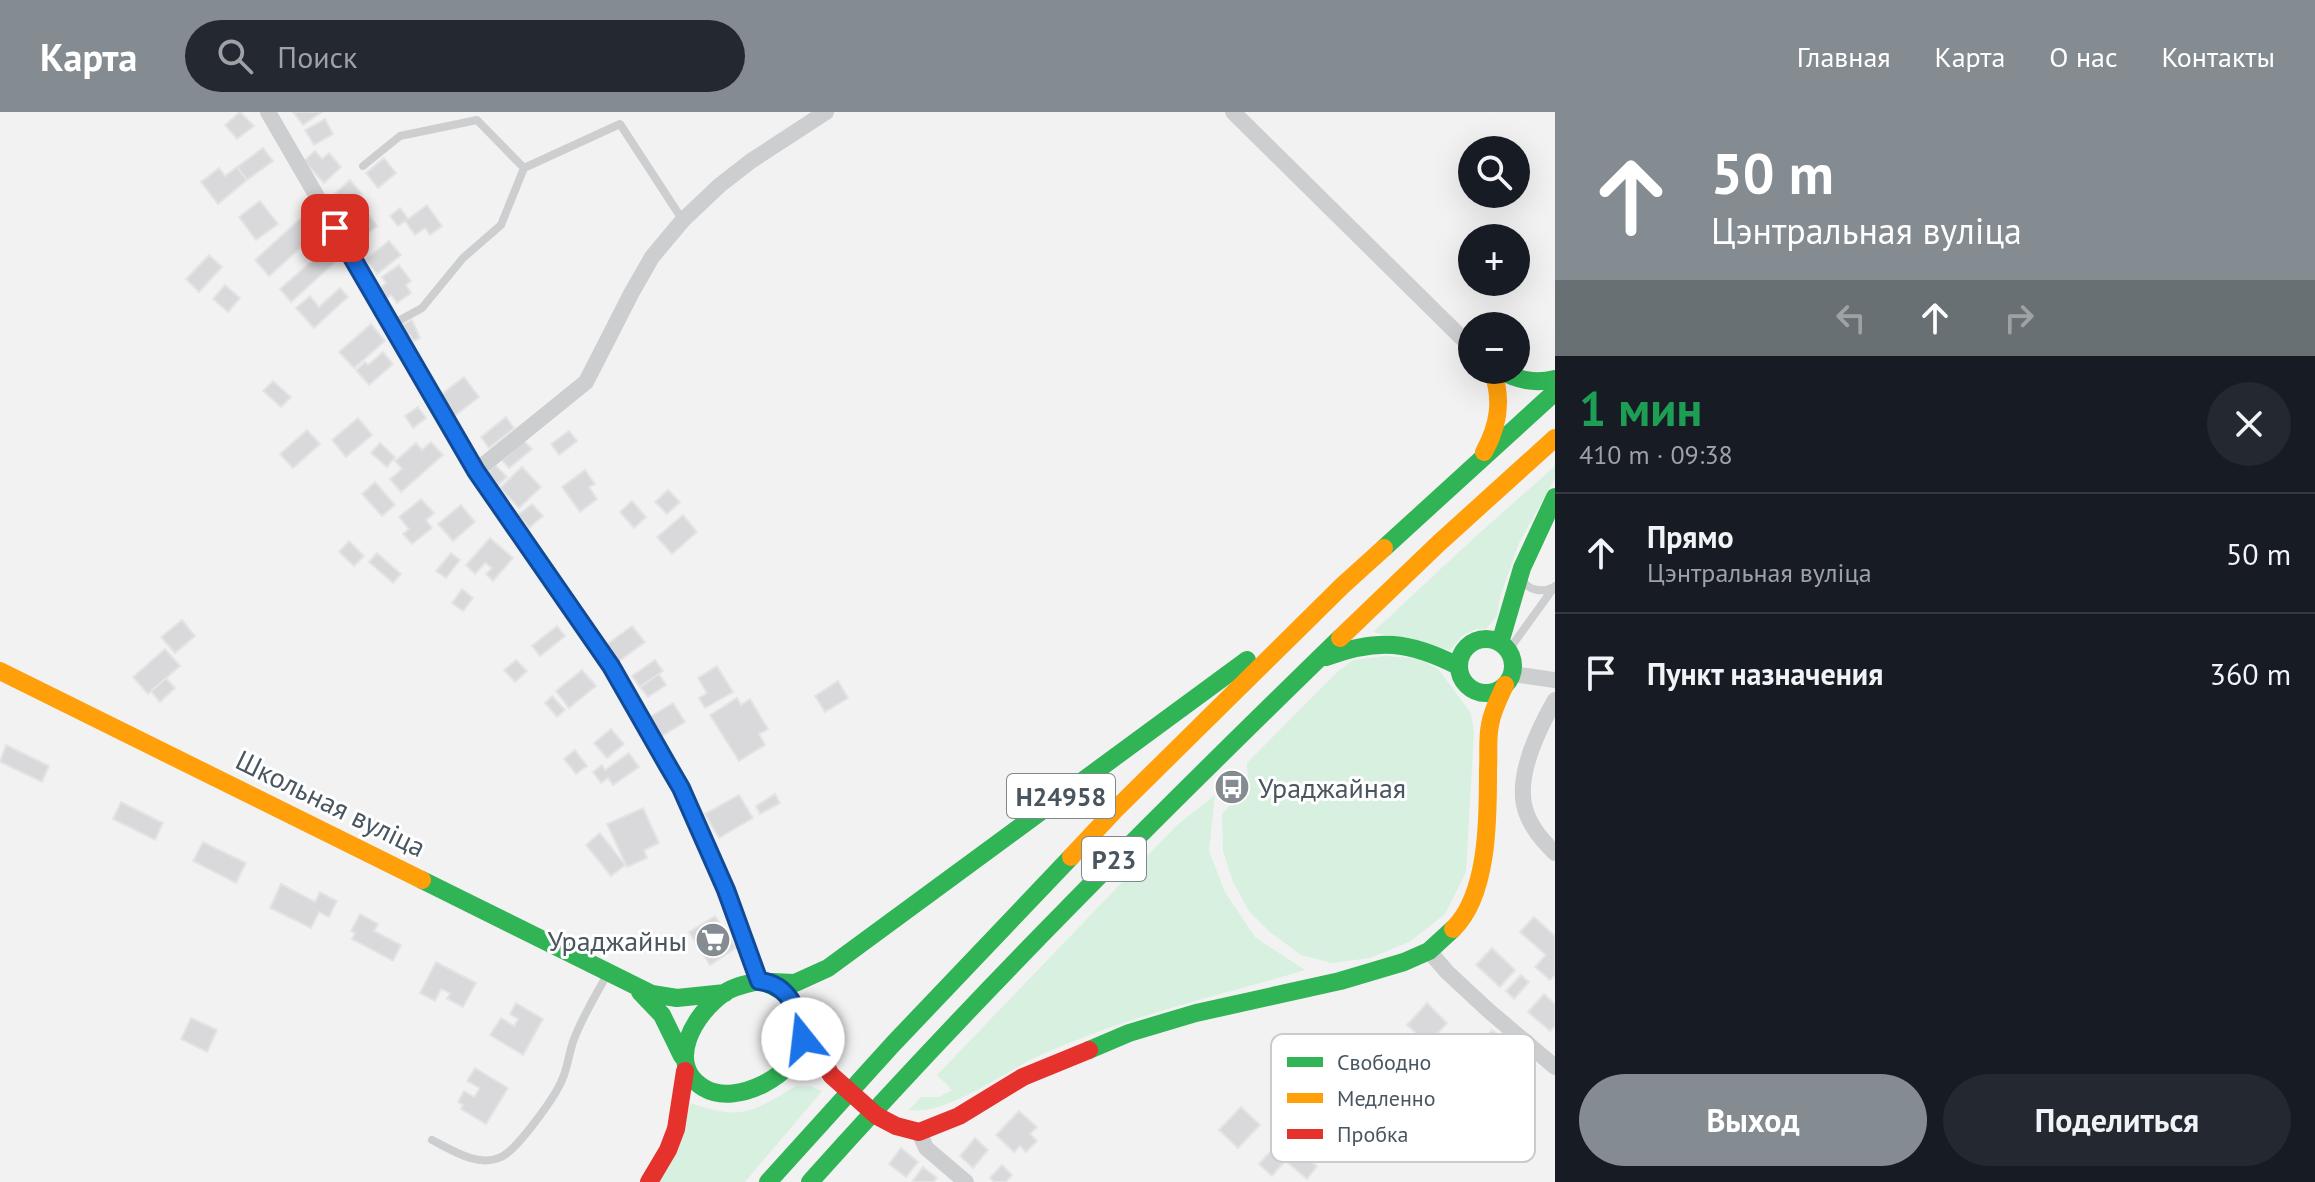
<!DOCTYPE html>
<html lang="ru">
<meta charset="utf-8">
<style>
body{margin:0;font-family:"PT Sans",sans-serif;background:#242831;color:#f1f3f6;height:100vh;display:flex;flex-direction:column;font-size:30px;white-space:nowrap}
*{box-sizing:border-box;margin:0}
p{font-size:26px;color:#9ea1a6}
.icon{flex:none;width:44px;height:44px;fill:none;stroke:currentColor;stroke-width:2;stroke-linecap:round;stroke-linejoin:round}
.map{position:relative;flex:1;overflow:hidden}
.sheet{display:flex;flex-direction:column;background:#171b24;width:760px}
.sheet>*{flex:none}
.hud{background:#848c92;color:#fff;overflow:hidden}
.tools{position:absolute;left:1458px;top:24px;display:grid;gap:16px}
.tools a{display:grid;place-items:center;width:72px;height:72px;border-radius:50%;background:#171b24;box-shadow:0 8px 32px #0002;font-size:40px}
.pin{position:absolute;display:grid;place-items:center;width:68px;height:68px;color:#fff;margin:-34px;border-radius:16px;box-shadow:0 4px 12px #0006}
.me{position:absolute;width:88px;margin:-44px;rotate:344deg;stroke-linejoin:round;filter:drop-shadow(0 0 6px #0008)}
.turn{display:flex;align-items:center;gap:28px;height:168px;padding:0 24px;font-size:36px}
.turn .icon{width:104px;height:104px;stroke-width:2.5}
.turn b{display:block;font-size:56px;line-height:68px}
.lanes{display:flex;align-items:center;height:76px;padding:0 24px;background:#0003;justify-content:center;gap:40px;direction:ltr}
.lanes .off{opacity:.35}
.round{display:grid;place-items:center;flex:none;width:84px;height:84px;border-radius:42px;background:#242831}
.headline{display:flex;align-items:center;justify-content:space-between;height:136px;padding:0 24px}
h1{font-size:48px;font-weight:800;line-height:60px;color:#1e9e55}
.action{display:flex;gap:16px;margin-top:auto;padding:16px 24px}
.action a{flex:1;height:92px;border-radius:48px;background:#848c92;color:#fff;font-size:32px;font-weight:800;line-height:92px;text-align:center}
.action a+a{background:#242831;color:#f1f3f6}
ul{padding:0;list-style:none}
li{display:flex;align-items:center;gap:24px;height:120px;padding:0 24px;border-top:2px solid #363941}
li div{flex:1}
li b{display:block;font-size:30px}
li em{font-style:normal}
header{display:flex;align-items:center;gap:48px;box-sizing:border-box;height:112px;padding:0 40px;background:#848c92;color:#fff}
header strong{font-size:38px}
nav{display:flex;gap:44px;margin-inline-start:auto;font-size:28px}
.search{width:560px;height:72px;background:#242831;display:flex;align-items:center;gap:20px;box-sizing:border-box;padding:0 28px;border-radius:44px;color:#9ea1a6;font-size:30px}
main{display:flex;flex:1;min-height:0}
.map>svg:first-child{display:block}
.green{fill:#d8f0e0}
.building{fill:#d9d9db;stroke:#e4e4e5;stroke-width:2}
.lines{fill:none;stroke-linecap:round;stroke-linejoin:round}
.lane{stroke:#ccced0;stroke-width:8}
.street{stroke:#ccced0;stroke-width:16}
.fast{stroke:#30b455;stroke-width:18}
.slow{stroke:#ff9f0a;stroke-width:18}
.jam{stroke:#e5322d;stroke-width:18}
.route-casing{stroke:#114b97;stroke-width:20}
.route{stroke:#1a73e8;stroke-width:14}
.labels{text-anchor:middle;dominant-baseline:central;stroke-width:6;stroke-linejoin:round;paint-order:stroke}
.shield{fill:#fff;stroke:#80888f;stroke-width:2}
.shield-label{font-size:26px;font-weight:bold;fill:#49555f}
.poi-label{font-size:28px;fill:#49555f;stroke:#fff;text-anchor:start}
.street-label{font-size:28px;fill:#49555f;stroke:#fff}
.key{fill:#fff;stroke:#c8cccf;stroke-width:2}
.key-label{font-size:22px;fill:#49555f}
</style>
<header>
<strong>Карта</strong>
<div class="search"><svg class="icon" aria-label="search" viewBox="0 0 24 24"><circle cx="10" cy="10" r="6"/><path d="M15 15l6 6"/></svg>Поиск</div>
<nav><a>Главная</a><a>Карта</a><a>О нас</a><a>Контакты</a></nav>
</header>
<main>
<div class="map">
<svg width="1555" height="1070" viewBox="0 0 1555 1070">
<rect width="100%" height="100%" fill="#f3f2f2"/>
<path class="green" d="M1555,354V366L1519,431L1500,485L1497,504L1486,517H1476L1463,523L1450,538L1373,520L1475,425Z
M1386,544L1420,547L1439,558L1471,601L1474,621L1466,760L1445,802L1411,829L1370,846L1332,851L1301,843L1271,821L1249,799L1233,770L1223,739L1222,702L1248,674L1247,651L1336,561L1353,548Z
M1215,683L1209,739L1225,780L1255,825L1305,858C1229,881 1151,898 1077,928C1062,934 1046,940 1032,947C1001,963 944,1004 909,998L921,985H939L952,978L937,963L1176,714Z
M796,974H810L822,979L745,1070H659L691,991C740,1009 753,1000 796,974Z"/>
<path class="building" d="M240,0L254,14L237,27L225,13Z
M293,0H322L303,13Z
M325,7L333,22L314,33L305,18Z
M263,36L273,49L247,68L237,55Z
M315,39L322,47L329,41L341,55L324,71L304,49Z
M384,46L396,61L378,76L366,61Z
M237,55L247,68L218,92L201,70L219,56L225,64Z
M350,68L362,82L342,98L331,85Z
M260,89L278,112L256,128L239,105Z
M427,93L442,114L430,123L425,116L415,123L405,109L398,114L390,104L400,96L408,107Z
M368,102L377,114L357,130L348,118Z
M300,107L315,123L269,164L255,148Z
M389,129L401,143L377,162L365,148Z
M323,139L334,151L291,190L280,177Z
M209,143L222,155L199,180L186,167Z
M399,153L411,169L406,173L411,181L397,191L391,183L387,186L380,176L386,171L382,165Z
M225,173L240,186L228,200L213,187Z
M340,176L348,185L314,216L296,196L310,184L319,195Z
M412,208L420,226L414,229L410,223L407,224L401,213Z
M371,212L385,229L354,256L339,240Z
M383,240L393,252L369,273L356,258L365,250L368,253Z
M464,265L479,285L453,305L438,285Z
M273,269L291,285L281,295L263,279Z
M418,295L426,306L413,316L405,304Z
M506,305L514,316L489,336L481,325Z
M358,306L372,323L346,345L332,328Z
M307,318L320,332L293,356L280,342Z
M569,319L577,329L559,343L551,332Z
M524,329L532,337L509,356L502,348Z
M431,330L443,343L401,380L390,367L402,357L395,349L416,331L422,338Z
M380,331L395,345L387,355L371,341Z
M495,353L507,365L498,373L487,361Z
M522,355L541,375L519,396L500,376Z
M585,358L595,372L589,375L597,387L580,400L562,375Z
M375,370L395,393L382,404L362,382Z
M668,378L680,390L667,402L655,390Z
M421,387L434,401L426,408L432,416L412,432L403,422L409,417L399,405Z
M632,389L646,405L634,416L620,400Z
M532,392L543,404L529,416L518,403Z
M461,393L475,410L453,429L438,412Z
M683,403L697,420L672,442L657,425Z
M490,426L513,446L493,469L486,462L492,456L485,451L475,462L466,453Z
M349,429L364,444L354,454L339,440Z
M377,441L401,462L393,471L369,450Z
M451,441L460,448L446,466L436,459Z
M462,477L473,486L463,499L452,491Z
M182,508L195,524L175,541L161,525Z
M557,514L565,524L540,544L532,534Z
M632,514L645,530L618,550L606,533Z
M165,537L180,554L148,582L133,565Z
M516,548L527,559L515,570L504,558Z
M655,548L663,559L640,575L632,564Z
M717,554L733,580L705,596L699,586L707,581L698,566Z
M582,558L596,574L569,596L556,579Z
M659,562L666,573L648,585L640,575Z
M166,566L175,576L160,590L151,579Z
M838,569L848,586L825,600L815,584Z
M552,584L565,598L557,605L545,591Z
M737,586L741,593L750,587L768,617L759,622L765,633L739,649L710,603Z
M673,591L685,610L662,624L650,605Z
M611,617L624,632L607,646L594,631Z
M6,633L49,654L42,670L0,650Z
M575,638L587,654L576,662L564,647Z
M629,641L639,655L613,673L608,666L601,671L593,660L602,653L605,658Z
M775,682L780,691L760,702L756,694Z
M739,683L753,706L719,726L705,702Z
M121,690L163,711L155,728L113,707Z
M643,696L659,731L644,738L647,746L627,755L607,712Z
M600,721L625,753L611,764L586,733Z
M203,730L246,751L236,771L193,749Z
M281,772L315,790L320,780L337,789L329,805L319,800L311,816L270,796Z
M360,802L378,812L374,819L401,833L393,849L352,827L355,821L351,819Z
M715,804L736,836L710,853L689,820Z
M1534,805L1555,824V863L1550,868L1535,855L1546,843L1520,820Z
M1492,836L1515,858L1500,875L1476,853Z
M436,850L476,871L463,895L447,887L450,881L441,877L435,889L420,881Z
M1521,863L1529,870L1514,887L1506,879Z
M1544,882L1555,892V914L1550,919L1528,900Z
M516,891L543,907L523,943L490,923L501,906L514,914L518,907L510,902Z
M1427,891L1447,911L1428,932L1407,913Z
M191,906L217,918L207,940L181,927Z
M1492,918L1503,927L1494,937L1484,928Z
M475,956L508,976L486,1012L461,997L463,993L458,990L464,979L474,985L480,976L467,969Z
M1241,995L1260,1013L1238,1036L1219,1018Z
M1019,999L1037,1015L1030,1022L1037,1029L1026,1040L1020,1034L1014,1040L996,1023Z
M975,1026L988,1038L973,1056L960,1044Z
M901,1036L918,1050L906,1065L889,1052Z
M1271,1039L1284,1050L1272,1064L1259,1052Z
M1298,1039L1317,1054L1307,1067L1288,1051Z
M1002,1053L1012,1063L1006,1070H994L990,1066Z
M923,1055L937,1066L933,1070H912Z"/>
<g class="lines">
<path class="lane" d="M363,54L400,24L477,8L524,56L620,12L682,107
M391,213L422,196L463,146L501,113L524,56
M1521,467C1529,479 1542,481 1554,475
M1508,539L1555,474
M432,1028C452,1038 478,1056 501,1045C517,1038 555,985 562,968C568,955 569,940 574,927C583,904 596,882 608,861"/>
<path class="street" d="M268,0L476,359L611,554L681,676L726,778L759,869
M1233,0L1472,236
M476,359L586,270L632,180L652,145L683,108L720,73L751,49L826,0
M1512,562L1555,568
M1555,588C1538,618 1514,666 1526,700C1532,717 1543,729 1555,741
M1429,839L1447,860L1489,899L1555,955
M919,1020L926,1036L966,1070"/>
<path class="fast" d="M1499,258C1518,268 1534,272 1555,267
M1384,436L1555,280
M1459 554a27 27 0 1 1 54 0a27 27 0 1 1-54 0Z
M1500,531L1522,456L1555,385
M1326,545C1378,526 1409,529 1458,554
M422,768L652,882L677,886L725,881
M759,869C774,873 785,880 794,892C800,902 805,915 803,927C797,963 736,995 704,976C664,952 695,901 724,881C734,874 747,872 759,869Z
M771,870L795,871L828,856L1247,548
M640,880L662,903L682,944
M1089,938L1129,921L1196,901L1340,869L1404,850L1429,839L1453,817
M768,1070L893,932L1071,745
M810,1070C979,881 1158,703 1340,526"/>
<path class="slow" d="M1484,340C1499,313 1503,287 1492,258
M1340,526L1439,431L1555,326
M0,559L422,768
M1071,745L1115,698L1342,474L1384,436
M1453,817C1489,782 1488,704 1488,657C1489,643 1487,627 1490,613C1492,599 1499,586 1505,573"/>
<path class="jam" d="M800,907L831,963L877,1004L896,1014L919,1020L959,1004L1023,965L1089,938
M649,1070L668,1038L676,1017L685,959"/>
</g>
<g class="lines">
<defs>
<path id="route" d="M335,116L476,359L611,554L667,652L681,676L726,778L759,869C790,872 799,900 803,927"/>
</defs>
<use href="#route" class="route-casing"/>
<use href="#route" class="route"/>
</g>
<defs>
<symbol id="bus-disc" viewBox="-11 -11 22 22"><circle r="9.5" fill="#848c92" stroke="#fff"/><path d="M-5-6H5V4H4V6H2V4H-2V6H-4V4H-5ZM-3.5-4V0h7V-4ZM-3.5 1.2v1.5H-2V1.2ZM2 1.2v1.5H3.5V1.2Z" fill="#fff"/></symbol>
<symbol id="supermarket-disc" viewBox="-11 -11 22 22"><circle r="9.5" fill="#848c92" stroke="#fff"/><path d="M-6-5.5h2.5l.6 2H6L4.5 2H-2.5L-4.4-4H-6ZM-1.5 3.2a1.3 1.3 0 1 0 .1 0ZM3 3.2a1.3 1.3 0 1 0 .1 0Z" fill="#fff"/></symbol>
</defs>
<g fill-rule="evenodd">
<use href="#bus-disc" x="1212" y="655" width="40" height="40"/>
<use href="#supermarket-disc" x="693" y="808" width="40" height="40"/>
</g>
<g class="labels">
<g class="shield">
<rect x="1007" y="662" width="108" height="44" rx="6"/>
<rect x="1082" y="725" width="64" height="44" rx="6"/>
</g>
<g class="shield-label">
<text x="1061" y="684">Н24958</text>
<text x="1114" y="747">Р23</text>
</g>
<g class="poi-label">
<text x="1258" y="675">Ураджайная</text>
<text x="687" y="828" text-anchor="end">Ураджайны</text>
</g>
<g class="street-label">
<text transform="translate(331 691) rotate(26)">Школьная вуліца</text>
</g>
</g>
<rect x="1271" y="922" width="264" height="128" rx="12" class="key"/>
<rect x="1287" y="945" width="36" height="10" fill="#30b455"/>
<rect x="1287" y="981" width="36" height="10" fill="#ff9f0a"/>
<rect x="1287" y="1017" width="36" height="10" fill="#e5322d"/>
<g class="key-label">
<text x="1337" y="958">Свободно</text>
<text x="1337" y="994">Медленно</text>
<text x="1337" y="1030">Пробка</text>
</g>
</svg>
<div class="tools">
<a><svg class="icon" aria-label="search" viewBox="0 0 24 24"><circle cx="10" cy="10" r="6"/><path d="M15 15l6 6"/></svg></a>
<a>+</a>
<a>−</a>
</div>
<div class="pin" style="left:335px;top:116px;background:#d93025"><svg class="icon" aria-label="arrive" viewBox="0 0 24 24"><path d="M6 21V4h12l-3 4 3 4H6"/></svg></div>
<svg class="me" style="left:803px;top:927px" viewBox="-20 -20 40 40"><circle r="19" fill="#fff"/><path d="M0-13L10 11 0 6-10 11z" fill="#1a73e8"/></svg>
</div>
<section class="sheet">
<div class="hud">
<div class="turn"><svg class="icon" aria-label="ahead" viewBox="0 0 24 24"><path d="M12 20V5M6 11l6-6 6 6"/></svg><div><b>50 m</b>Цэнтральная вуліца</div></div>
<div class="lanes"><svg class="icon off" aria-label="left" viewBox="0 0 24 24"><path d="M17 20v-9H6M10 6l-5 5 5 5"/></svg><svg class="icon" aria-label="ahead" viewBox="0 0 24 24"><path d="M12 20V5M6 11l6-6 6 6"/></svg><svg class="icon off" aria-label="right" viewBox="0 0 24 24"><path d="M7 20v-9h11M14 6l5 5-5 5"/></svg></div>
</div>
<div class="headline"><div><h1>1 мин</h1><p>410 m · 09:38</p></div><a class="round"><svg class="icon" aria-label="close" viewBox="0 0 24 24"><path d="M6 6l12 12M18 6L6 18"/></svg></a></div>
<ul>
<li><svg class="icon" aria-label="ahead" viewBox="0 0 24 24"><path d="M12 20V5M6 11l6-6 6 6"/></svg><div><b>Прямо</b><p>Цэнтральная вуліца</p></div><em>50 m</em></li>
<li><svg class="icon" aria-label="arrive" viewBox="0 0 24 24"><path d="M6 21V4h12l-3 4 3 4H6"/></svg><div><b>Пункт назначения</b></div><em>360 m</em></li>
</ul>
<div class="action"><a>Выход</a><a>Поделиться</a></div>
</section>
</main>
